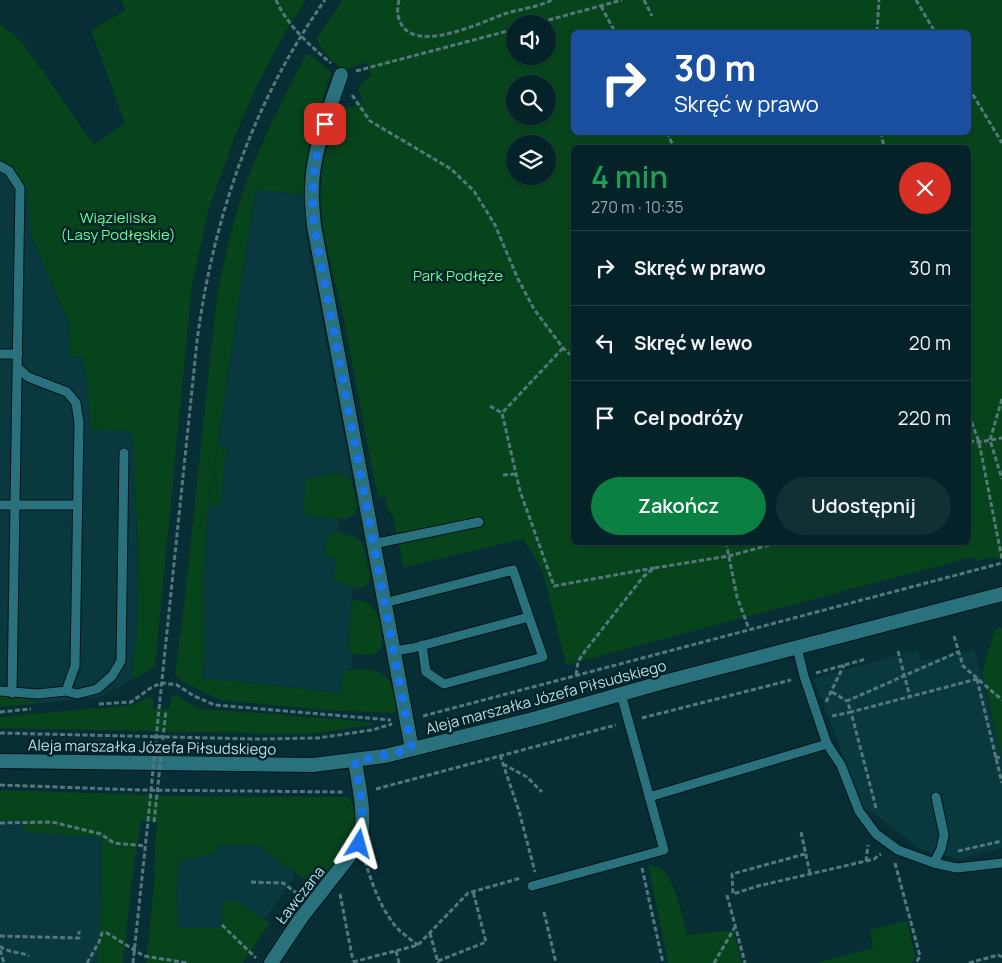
<!DOCTYPE html>
<html lang="pl">
<meta charset="utf-8">
<style>
body{margin:0;font-family:Manrope,sans-serif;background:#122f33;color:#f1f3f6;height:100vh;display:flex;flex-direction:column;font-size:19px;white-space:nowrap}
*{box-sizing:border-box;margin:0}
p{font-size:16px;color:#97a4a7}
.icon{flex:none;width:28px;height:28px;fill:none;stroke:currentColor;stroke-width:2;stroke-linecap:round;stroke-linejoin:round}
.map{position:relative;flex:1;overflow:hidden}
.drawer{position:absolute;left:571px;top:145px;width:400px;height:400px;display:flex;flex-direction:column;background:#042227;border-radius:8px;box-shadow:0 1px 4px #0004,0 0 0 1px #253f44}
.drawer>*{flex:none}
.top-card{position:absolute;left:571px;top:30px;width:400px;height:105px;border-radius:8px;box-shadow:0 1px 4px #0004,0 0 0 1px #253f44;background:#1a4fa0;color:#fff;overflow:hidden}
.controls{position:absolute;left:506px;top:15px;display:grid;gap:10px}
.controls a{display:grid;place-items:center;width:50px;height:50px;border-radius:50%;background:#042227;box-shadow:0 1px 4px #0004,0 0 0 1px #253f44;font-size:25px}
.pin{position:absolute;display:grid;place-items:center;width:42px;height:42px;color:#fff;margin:-21px;border-radius:10px;box-shadow:0 2px 8px #0006}
.me{position:absolute;width:55px;margin:-28px;rotate:8deg;stroke-linejoin:round;filter:drop-shadow(0 0 4px #0008)}
.turn{display:flex;align-items:center;gap:18px;height:105px;padding:0 20px;font-size:22px}
.turn .icon{width:65px;height:65px;stroke-width:2.5}
.turn b{display:block;font-size:35px;line-height:42px}
.round{display:grid;place-items:center;flex:none;width:52px;height:52px;border-radius:26px;background:#122f33}
.summary{display:flex;align-items:center;justify-content:space-between;height:85px;padding:0 20px}
h1{font-size:30px;font-weight:600;line-height:38px;color:#1e9e55}
.button{display:flex;gap:10px;margin-top:auto;padding:10px 20px}
.button a{flex:1;height:58px;border-radius:30px;background:#0b8043;color:#fff;font-size:20px;font-weight:600;line-height:58px;text-align:center}
.button a+a{background:#122f33;color:#f1f3f6}
ul{padding:0;list-style:none}
li{display:flex;align-items:center;gap:15px;height:75px;padding:0 20px;border-top:1px solid #253f44}
li div{flex:1}
li b{display:block;font-size:19px}
li em{font-style:normal}
.map>svg:first-child{display:block}
.built{fill:#09393f}
.green{fill:#07441b;fill-rule:evenodd}
.lines{fill:none;stroke-linecap:round;stroke-linejoin:round}
.service-casing{stroke:#011518;stroke-width:11}
.pedestrian-casing{stroke:#011518;stroke-width:16}
.minor-casing{stroke:#011518;stroke-width:16}
.tertiary-casing{stroke:#011518;stroke-width:16}
.path{stroke:#53787e;stroke-width:3;stroke-dasharray:5 2.5;stroke-linecap:butt}
.service{stroke:#29717c;stroke-width:9}
.pedestrian{stroke:#29717c;stroke-width:14}
.minor{stroke:#29717c;stroke-width:14}
.tertiary{stroke:#29717c;stroke-width:14}
.path-bridge{stroke:#53787e;stroke-width:3;stroke-dasharray:5 2.5;stroke-linecap:butt}
.route{stroke:#1a73e8;stroke-width:9;stroke-dasharray:0 16.2}
.labels{text-anchor:middle;dominant-baseline:central;stroke-width:5;stroke-linejoin:round;paint-order:stroke}
.park-label{font-size:15px;fill:#6dfc90;stroke:#00242a}
.street-label{font-size:15px;fill:#bddee4;stroke:#00242a}
</style>
<div class="map">
<svg width="1002" height="963" viewBox="0 0 1002 963">
<rect width="100%" height="100%" fill="#062e34"/>
<path class="built" d="M0,161L13,169L27,188L32,238L69,324L70,356L82,357L88,387L131,431L134,455L139,603L135,659L131,680L103,696L43,703L13,696L0,695Z
M255,190L304,194L306,235L353,484L349,477L305,514L339,519L338,532L330,533L325,556L336,557L348,586L353,588L348,647L353,654L351,668L344,673L342,693L202,678L204,659V564L208,509Z
M918,650L921,661L975,650L1002,760V848L959,859L920,849L878,816L863,807L813,678Z
M0,794L106,798L102,963H0Z
M217,845H257L296,874L265,919L236,901L223,902L222,928H178L176,894L179,861L216,853Z"/>
<path class="green" d="M121,0H306L283,36L256,87L236,133L208,211L192,285L155,667L131,680C144,606 136,530 134,455L131,431L91,430L88,387L82,357L70,356L69,323L32,238L27,188L13,169L0,161V24L23,43L94,145L125,123L91,30L126,10Z
M343,0H1002V557L996,559L993,557L977,561L972,557L566,665L542,569L523,539L404,567L393,516L388,510L385,495L378,499C366,438 355,377 343,316C333,270 317,222 322,174C325,149 333,127 346,106L352,108L362,100L358,88L371,75L367,62L344,70L327,56L316,39ZM515,24H548V56H515ZM574,32H969V132H574ZM515,84H548V116H515ZM515,144H548V176H515ZM574,148H969V542H574Z
M310,54L331,73C319,112 302,152 304,194L255,190L208,509L204,564V659L202,678L341,693L344,673C352,668 357,669 367,670C394,672 392,689 396,710L394,713L326,710L220,700L178,679L175,675L184,605L217,295C224,262 231,230 241,198C258,148 282,101 306,55Z
M218,446L226,448L220,506L210,505Z
M334,473L349,477C353,484 354,491 356,499C363,530 322,516 305,514L304,506L306,479Z
M338,532L356,538L363,544L370,575V580L365,587L353,588L334,580L336,558L325,556L327,538L330,533Z
M352,600C375,602 377,610 381,631C386,656 373,656 353,654L348,647Z
M1002,628V760L982,673L995,629Z
M0,695L13,696L43,703L0,707Z
M177,695L190,704L201,709L351,720L376,724L319,733L286,734L0,728V717L132,705L150,697L154,700L153,708L169,710L172,696Z
M0,790L174,796L349,797C368,832 338,861 316,884L310,883L257,845H217L216,853L179,861L176,894L178,928H222L223,901H236L270,923L242,963H146L154,885L156,831L158,823L141,821L134,863L123,963H98L103,837L24,832V820H0Z
M648,864C653,865 659,867 663,870C675,882 683,919 687,935L733,930L742,963H668Z
M907,921L915,956L912,963H816L873,948L870,930Z"/>
<g class="lines">
<defs>
<path id="service" d="M0,166L9,171L20,188L12,693
M0,354H18
M17,367L28,377L67,392L76,403L79,423L75,666L66,691
M0,505H77
M373,544L479,522
M384,603L513,570L529,617L413,648L394,651
M422,645L426,672L444,684L543,657L529,617
M797,648L804,676L827,744L841,765L859,811L876,834L898,850L934,863L957,868L1002,863
M0,691L38,694L66,691L77,694L97,689L112,676L121,661L124,453
M649,797L827,744
M934,863L941,849L944,835L936,797
M532,886L664,850L621,694"/>
<path id="pedestrian" d="M341,75C329,111 313,149 312,187C311,200 313,213 314,226L412,749"/>
<path id="minor" d="M271,963L301,918L359,844C367,817 359,788 355,761"/>
<path id="tertiary" d="M0,761L313,765L385,756L537,718L660,683L1002,594"/>
</defs>
<use href="#service" class="service-casing"/>
<use href="#pedestrian" class="pedestrian-casing"/>
<use href="#minor" class="minor-casing"/>
<use href="#tertiary" class="tertiary-casing"/>
<path class="path" d="M276,0C287,25 310,46 331,63
M399,0C398,5 397,11 398,15C406,59 480,23 504,14C519,9 539,7 552,0
M644,0L652,16
M916,0L935,32
M601,6L615,32
M534,24L622,0
M877,32L879,0
M356,71L515,29
M969,88L1002,143
M352,95L370,121L451,169L474,191L495,225L518,279L534,309L563,348L574,358
M667,132L674,148
M881,132L884,148
M563,348L502,413L520,491L554,586L654,568
M1002,399L990,440L1002,479
M490,406L502,413
M969,415L979,442L1002,559
M969,441L979,442L1002,438
M503,475L516,474
M726,542L737,597L749,629
M954,636L963,666L1002,700
M898,651L910,697
M816,673L866,659
M576,675L578,662L582,655L643,577L654,568L729,556L780,542
M977,679L1002,783
M832,692L847,701
M826,702L844,665
M99,704L131,702L152,687L162,683L177,685L194,696L215,705L391,720
M159,709L197,341C213,219 253,101 325,0
M0,712L31,709
M423,716L1002,563
M832,716L851,712L847,701L958,652
M642,718L791,680
M0,733L255,739L318,738L372,730L392,724
M500,755L519,811L535,872
M995,757L1002,758
M503,764L527,777L542,792
M0,785L141,790L345,792
M376,789L616,725
M876,808L851,712L977,679
M0,823L52,822L101,834L114,843L145,846
M801,832L810,874
M958,851L1002,841
M805,854L732,874L733,894L758,886L866,861L868,845
M365,861C372,884 381,909 397,928C403,934 411,940 418,945
M866,861L874,859L881,854
M895,863L920,956L916,963
M642,868L663,963
M251,882L283,883L299,895
M340,894L353,961
M727,895L745,963
M544,912L556,963
M222,925L256,958
M430,933L438,963
M0,936L79,938V931
M0,946C9,954 20,951 29,956
M0,950L4,963
M396,951L399,963
M438,961L486,942L473,891
M353,962L418,945L468,893L521,878
M87,963L99,942L102,933H107L144,956L188,963
M133,963L148,821
M714,963L735,927
M969,963L998,955L1002,957"/>
<use href="#service" class="service"/>
<use href="#pedestrian" class="pedestrian"/>
<use href="#minor" class="minor"/>
<use href="#tertiary" class="tertiary"/>
<path class="path-bridge" d="M148,821L159,709
M154,822L166,710"/>
</g>
<g class="lines">
<path class="route" d="M325,124C313,162 311,186 314,226L412,749L355,761C359,788 367,817 359,844"/>
</g>
<g class="labels">
<g class="park-label">
<text x="118" y="217">Wiązieliska<tspan x="118" dy="17">(Lasy Podłęskie)</tspan></text>
<text x="458" y="275">Park Podłęże</text>
</g>
<g class="street-label">
<text transform="translate(546 697) rotate(-15)">Aleja marszałka Józefa Piłsudskiego</text>
<text transform="translate(152 747) rotate(1)">Aleja marszałka Józefa Piłsudskiego</text>
<text transform="translate(300 895) rotate(-52)">Ławczana</text>
</g>
</g>
</svg>
<div class="controls">
<a><svg class="icon" aria-label="sound" viewBox="0 0 24 24"><path d="M4 9h4l5-4v14l-5-4H4zM17 9q2 3 0 6"/></svg></a>
<a><svg class="icon" aria-label="search" viewBox="0 0 24 24"><circle cx="10" cy="10" r="6"/><path d="M15 15l6 6"/></svg></a>
<a><svg class="icon" aria-label="layers" viewBox="0 0 24 24"><path d="M12 4l9 5-9 5-9-5zM3 14l9 5 9-5"/></svg></a>
</div>
<div class="pin" style="left:325px;top:124px;background:#d93025"><svg class="icon" aria-label="arrive" viewBox="0 0 24 24"><path d="M6 21V4h12l-3 4 3 4H6"/></svg></div>
<svg class="me" style="left:359px;top:844px" viewBox="-20 -20 40 40"><path d="M0-17L14 15 0 8-14 15z" fill="#1a73e8" stroke="#fff" stroke-width="4"/></svg>
<div class="top-card">
<div class="turn"><svg class="icon" aria-label="right" viewBox="0 0 24 24"><path d="M7 20v-9h11M14 6l5 5-5 5"/></svg><div><b>30 m</b>Skręć w prawo</div></div>
</div>
<section class="drawer">
<div class="summary"><div><h1>4 min</h1><p>270 m · 10:35</p></div><a class="round" style="background:#d93025;color:#fff"><svg class="icon" aria-label="close" viewBox="0 0 24 24"><path d="M6 6l12 12M18 6L6 18"/></svg></a></div>
<ul>
<li><svg class="icon" aria-label="right" viewBox="0 0 24 24"><path d="M7 20v-9h11M14 6l5 5-5 5"/></svg><div><b>Skręć w prawo</b></div><em>30 m</em></li>
<li><svg class="icon" aria-label="left" viewBox="0 0 24 24"><path d="M17 20v-9H6M10 6l-5 5 5 5"/></svg><div><b>Skręć w lewo</b></div><em>20 m</em></li>
<li><svg class="icon" aria-label="arrive" viewBox="0 0 24 24"><path d="M6 21V4h12l-3 4 3 4H6"/></svg><div><b>Cel podróży</b></div><em>220 m</em></li>
</ul>
<div class="button"><a>Zakończ</a><a>Udostępnij</a></div>
</section>
</div>
